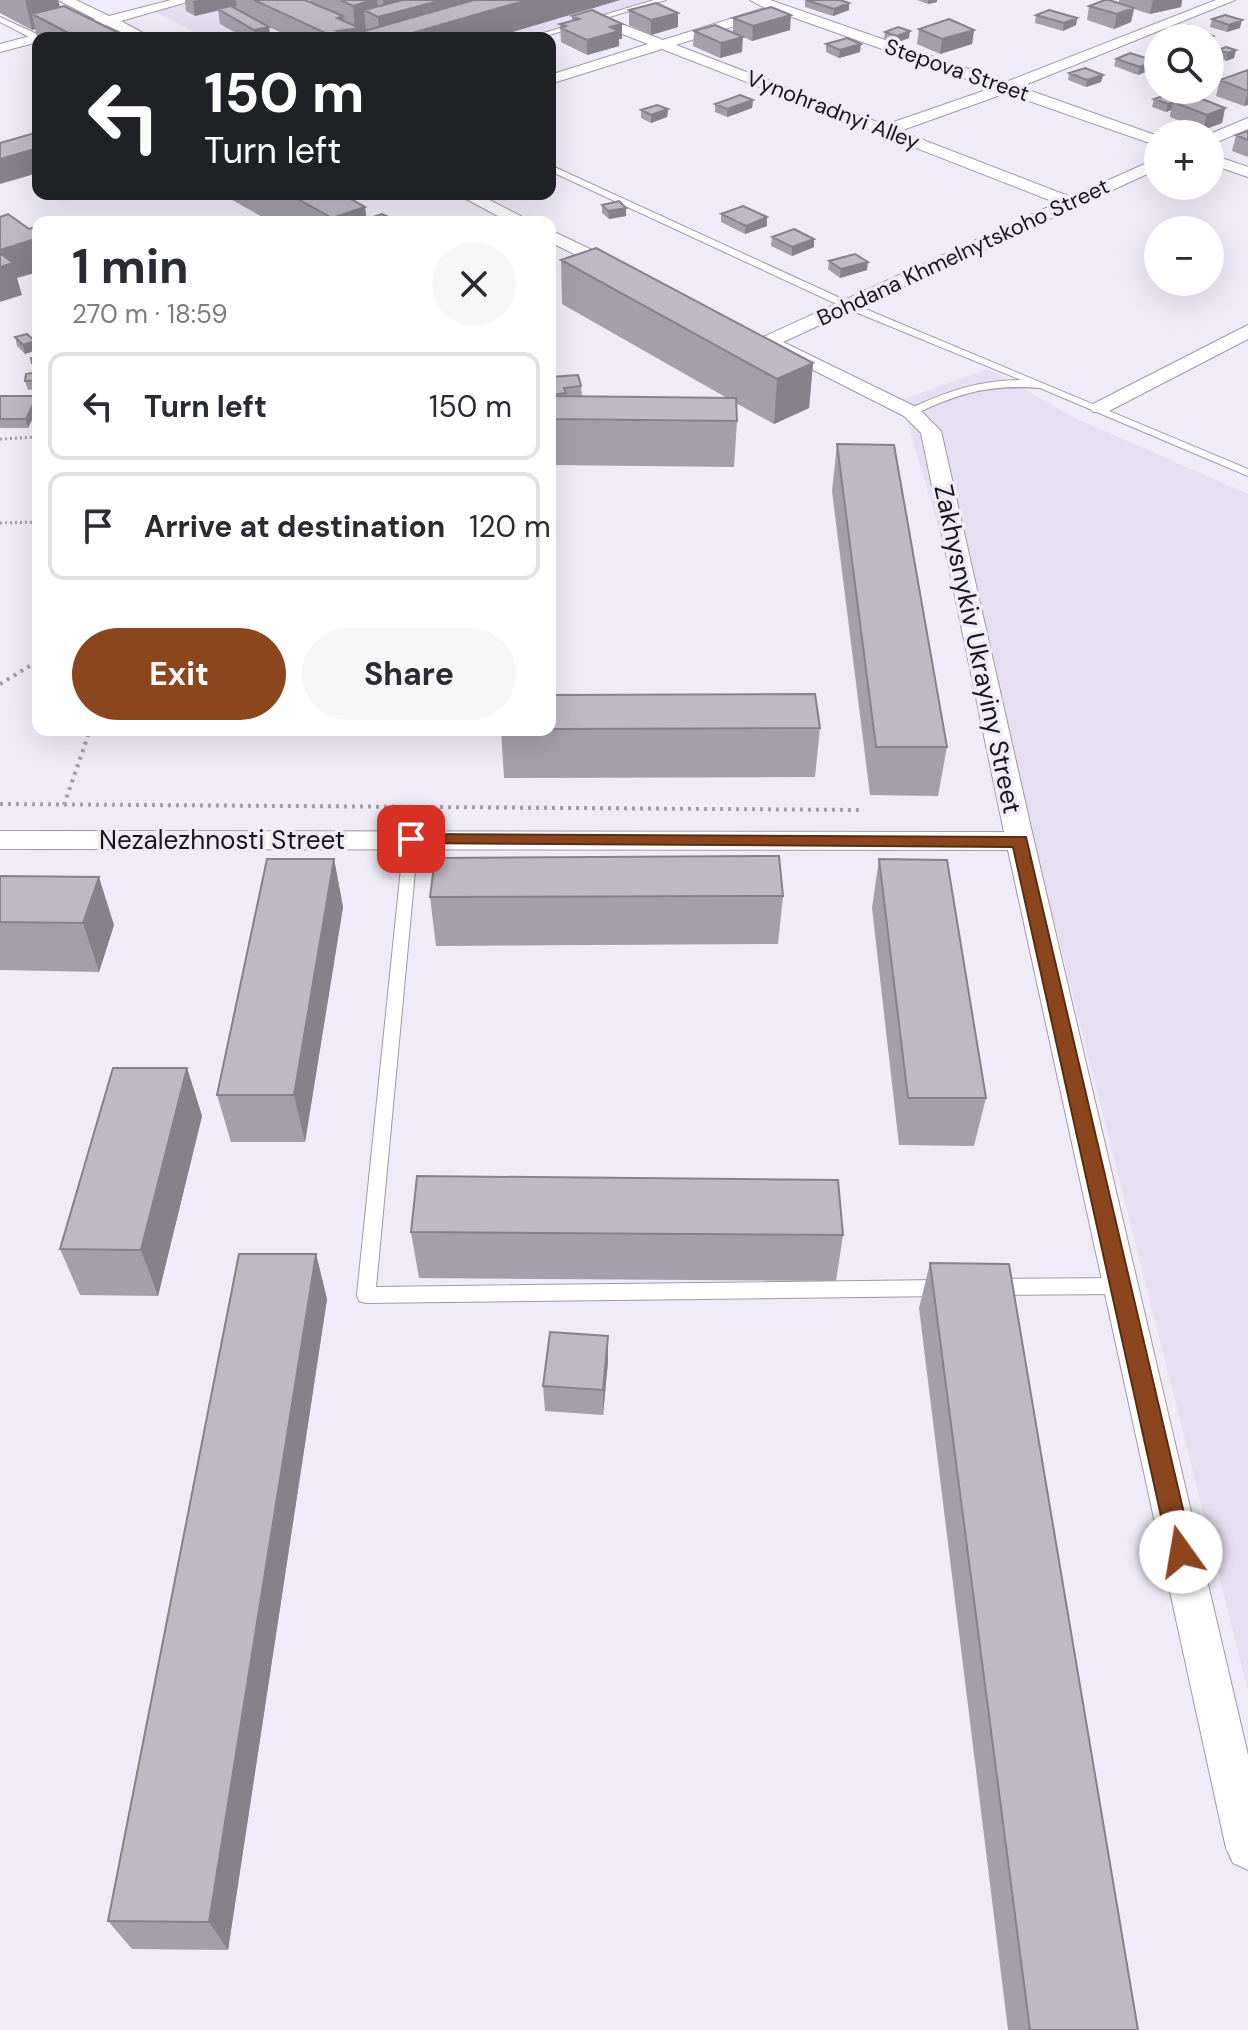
<!DOCTYPE html>
<meta charset="utf-8">
<style>
body{margin:0;font-family:"DM Sans",sans-serif;background:#f7f7f7;color:#2b2b33;height:100vh;display:flex;flex-direction:column;font-size:30px;white-space:nowrap}
*{box-sizing:border-box;margin:0}
p{font-size:26px;color:#7c7c81}
.icon{flex:none;width:44px;height:44px;fill:none;stroke:currentColor;stroke-width:2;stroke-linecap:round;stroke-linejoin:round}
.map{position:relative;flex:1;overflow:hidden}
.sheet{position:absolute;left:32px;top:216px;width:524px;height:520px;display:flex;flex-direction:column;background:#fff;border-radius:16px;box-shadow:0 8px 32px #0002}
.sheet>*{flex:none}
.guide{position:absolute;left:32px;top:32px;width:524px;height:168px;border-radius:16px;box-shadow:0 8px 32px #0002;background:#202124;color:#fff;overflow:hidden}
.tools{position:absolute;left:1144px;top:24px;display:grid;gap:16px}
.tools a{display:grid;place-items:center;width:80px;height:80px;border-radius:50%;background:#fff;box-shadow:0 8px 32px #0002;font-size:40px}
.pin{position:absolute;display:grid;place-items:center;width:68px;height:68px;color:#fff;margin:-34px;border-radius:16px;box-shadow:0 4px 12px #0006}
.me{position:absolute;width:88px;margin:-44px;rotate:347deg;stroke-linejoin:round;filter:drop-shadow(0 0 6px #0008)}
.turn{display:flex;align-items:center;gap:28px;height:168px;padding:0 40px;font-size:36px}
.turn .icon{width:104px;height:104px;stroke-width:2.5}
.turn b{display:block;font-size:56px;line-height:68px}
.round{display:grid;place-items:center;flex:none;width:84px;height:84px;border-radius:42px;background:#f7f7f7}
.head{display:flex;align-items:center;justify-content:space-between;height:136px;padding:0 40px}
h1{font-size:48px;font-weight:700;line-height:60px}
.cta{display:flex;gap:16px;margin-top:auto;padding:16px 40px}
.cta a{flex:1;height:92px;border-radius:48px;background:#8b461e;color:#fff;font-size:32px;font-weight:700;line-height:92px;text-align:center}
.cta a+a{background:#f7f7f7;color:#2b2b33}
ul{padding:0;list-style:none}
li{display:flex;align-items:center;gap:24px;height:108px;margin:0 16px 12px;padding:0 24px;border:4px solid #e1e1e2;border-radius:16px}
li div{flex:1}
li b{display:block;font-size:30px}
li em{font-style:normal}
.map>svg:first-child{display:block}
.built{fill:#e6def2}
.lines{fill:none;stroke-linecap:round;stroke-linejoin:round}
.service-casing{stroke:#9f9aa6;stroke-width:2}
.minor-casing{stroke:#9f9aa6;stroke-width:2}
.path-far1{stroke:#a39fa9;stroke-width:3;stroke-dasharray:2 3;stroke-linecap:butt}
.path{stroke:#a39fa9;stroke-width:4;stroke-dasharray:3 5;stroke-linecap:butt}
.service{fill:#fff;fill-rule:evenodd}
.minor{fill:#fff;fill-rule:evenodd}
.wall{fill:#a49faa}
.shaded-wall{fill:#86828b}
.building{fill:#bfb9c6;stroke:#86828b;stroke-width:2}
.route{fill:#8b461e;stroke:#5a2e14;stroke-width:2}
.labels{text-anchor:middle;dominant-baseline:central;stroke-width:7;stroke-linejoin:round;paint-order:stroke}
.far-street-label{font-size:22px;fill:#18161b;stroke:#f0ebf8}
.street-label{font-size:26px;fill:#18161b;stroke:#f0ebf8}
</style>
<div class="map">
<svg width="1248" height="2030" viewBox="0 0 1248 2030">
<rect width="100%" height="100%" fill="#f0ebf8"/>
<path class="built" d="M196,0H657L528,38H206L153,11Z
M988,369L1075,418L1248,494V1691L1055,924L901,400Z"/>
<g class="lines">
<defs>
<path id="service" d="M654,0H666L539,38H527Z
M0,17L41,36L42,38L35,40L0,22Z
M550,165L851,303L1248,469V476L1040,388C990,384 960,393 915,414H907V410C945,392 979,380 1021,380L843,307L550,171Z
M411,834L418,839L376,1287L943,1280L949,1282L952,1288L949,1294L943,1296L366,1303L359,1301L357,1295L404,839Z
M1121,1278L1127,1280L1130,1286L1127,1292L1121,1294L994,1295L988,1293L985,1287L988,1281L994,1279Z"/>
<path id="minor" d="M58,0H76L109,16L171,0H194L121,21L152,38H134L106,25L56,38H38V42L0,52V44L95,19Z
M750,0H770L1006,82L1216,0H1235L1020,87L1158,136V146L1006,93L900,131L1071,197L1158,158V169L783,342L918,408L941,431L1034,841L1248,1755V1870L1233,1863L1226,1848L1008,850L0,849V831L1004,832L921,433L904,416L758,342L761,338L1057,203L662,49L550,84V75L648,44L591,22V16H601L663,40L765,8ZM778,12L992,88L885,125L676,45Z
M1248,118V129L1210,145V134Z
M1210,154L1248,167V177L1210,164Z
M457,194H478L532,222H509Z
M550,230L626,266L629,270L620,275L614,274L550,242Z
M1248,325V339L1107,412H1093L1090,408L1093,404Z"/>
</defs>
<use href="#service" class="service-casing"/>
<use href="#minor" class="minor-casing"/>
<path class="path-far1" d="M0,439L38,437
M0,523L38,522"/>
<path class="path" d="M0,684L38,661
M0,804L859,810
M64,805L90,730"/>
<use href="#service" class="service"/>
<use href="#minor" class="minor"/>
</g>
<path class="wall" d="M0,0H58L60,7L129,38H38V42L35,29L32,30L0,13Z
M185,0H305L310,2V0H620L492,38H293L269,27L270,38H245L220,24L218,10L195,16L186,11Z
M805,0L849,3V10L833,16L805,7Z
M917,0H937V2L928,4Z
M1119,0H1182L1181,7L1150,14L1134,9L1131,22L1114,29L1087,20L1089,6L1119,3Z
M629,10L678,27L651,35L629,25Z
M1036,15L1077,18L1076,25L1063,31L1035,23Z
M572,16L622,39H619V46L587,55L561,42L560,24L572,21Z
M733,18L790,30L752,41L733,32Z
M1212,19L1240,28L1227,32L1210,27Z
M919,29L974,30L972,44L940,54L917,44Z
M694,31L742,52L720,58L693,46Z
M885,32L909,38L896,43L884,39Z
M826,44L860,52L839,58L826,52Z
M1226,47L1234,58L1226,61L1224,60L1223,64L1213,68L1210,61L1212,52L1217,54L1218,50Z
M1116,59L1155,61L1153,69L1138,75L1114,66Z
M1248,70V105L1244,106L1216,96L1220,80Z
M1069,73L1103,75L1101,82L1086,87L1068,80Z
M1154,99L1177,101L1225,108L1222,123L1203,130L1170,117L1171,110L1166,112L1152,107Z
M753,100L752,108L727,117L715,112V104Z
M668,109L667,117L651,123L641,118V110Z
M1248,131V157L1232,151L1236,135Z
M228,194H342L365,207L366,219L398,222H271L229,198Z
M602,205L626,216L609,219L602,213Z
M721,214L767,226L745,234L721,222Z
M772,237L814,247L792,256L771,246Z
M561,260L813,363L809,408L774,424L736,403L737,421L734,467L550,465V377L581,386L582,396L727,398L562,304Z
M829,261L867,270L840,278L828,269Z
M15,337L37,350L25,354L17,346Z
M38,372V389L28,390L25,381Z
M0,396L38,400V408L28,428H0Z
M837,444L947,747L938,796L870,795L832,491Z
M550,695L820,728L815,777L504,778L501,730H550Z
M334,859L343,907L305,1142H231L217,1095Z
M879,859L986,1098L974,1146L899,1145L872,908Z
M0,876L114,925L99,972L0,970Z
M783,896L778,944L436,946L430,897Z
M187,1068L202,1116L158,1296L80,1295L60,1249Z
M411,1232L843,1235L836,1281L419,1278Z
M316,1254L327,1299L228,1950L132,1949L108,1921Z
M930,1263L1138,2030H1008L919,1308Z
M608,1361L603,1415L545,1411L543,1386Z"/>
<path class="shaded-wall" d="M25,0H58L63,21L32,14L35,29L32,30Z
M199,0H236L237,6L195,16L193,1Z
M373,0H377L379,17L385,16L383,0H620L492,38H380L378,17L364,10L366,30L360,32L361,38H334L337,18L343,16L344,30L355,29L353,6Z
M928,0H937V2L928,4Z
M1153,0H1182L1181,7L1150,14Z
M849,3V10L833,16L834,9Z
M1134,8L1131,22L1114,29L1117,14Z
M678,13V27L651,35V20Z
M791,15L790,30L752,41L753,26Z
M1077,18L1076,25L1063,31L1064,23Z
M1242,20L1240,28L1227,32L1229,25Z
M622,24V39H619V46L587,55V40L610,27Z
M269,27L270,38H255L254,30Z
M974,30L972,44L940,54L942,39Z
M910,31L909,38L896,43L897,36Z
M1213,36L1210,50V38H1207Z
M743,37L742,52L720,58L721,43Z
M861,44L860,52L839,58L840,50Z
M1236,50L1234,58L1226,61L1228,53Z
M1225,56L1223,64L1213,68L1215,61Z
M1155,61L1153,69L1138,75L1140,67Z
M1103,75L1101,82L1086,87L1087,80Z
M1248,92V105L1244,106Z
M753,100L752,108L727,117V109Z
M1173,103L1171,110L1166,112L1168,104Z
M1225,108L1222,123L1203,130L1207,115Z
M668,109L667,117L651,123V115Z
M38,148V173L0,184V159Z
M365,207L367,222H333L332,218Z
M626,208V216L609,219L608,211Z
M767,217V226L745,234L746,226Z
M38,238V272L17,278L22,295L0,302V250Z
M814,239V247L792,256V247Z
M868,262L867,270L840,278L841,269Z
M35,341L37,350L25,354L23,345Z
M555,350V367L550,369V351Z
M38,362V372H35L32,363Z
M813,363L809,408L774,424L777,379Z
M37,396L38,408L28,428L26,419Z
M334,859L343,907L305,1142L294,1095Z
M99,877L114,925L99,972L83,923Z
M187,1068L202,1116L158,1296L141,1250Z
M316,1254L327,1299L228,1950L209,1922Z
M608,1336V1361L603,1415V1390Z"/>
<path class="building" d="M254,0H305L343,16L337,18L360,28L337,31L344,34L334,37Z
M344,0H373L353,6L342,1Z
M403,0H442L378,17L364,10Z
M474,0H527L395,38H340Z
M806,0H840L849,3L834,9Z
M1105,0H1109L1134,8L1117,14L1089,6Z
M656,3L678,13L651,20L629,10Z
M64,6L129,38H78L32,14Z
M231,6L269,27L254,30L218,9Z
M771,7L791,15L753,26L733,18Z
M592,10L622,24L610,27L619,31L587,40L561,28L566,26L560,24L579,19L572,16Z
M1049,10L1077,18L1064,23L1036,15Z
M1225,15L1242,20L1229,25L1212,19Z
M949,19L974,30L942,39L919,29Z
M715,25L743,37L721,43L694,31Z
M1188,25L1213,36L1207,38H1176L1163,34Z
M898,27L910,31L897,36L885,32Z
M847,38L861,44L840,50L826,44Z
M1226,47L1236,50L1228,53L1218,50Z
M1212,52L1225,56L1215,61Z
M1130,53L1155,61L1140,67L1116,59Z
M1085,68L1103,75L1087,80L1069,73Z
M1248,70V91L1220,80Z
M740,95L753,100L727,109L715,104Z
M1192,95L1225,108L1207,115L1173,102Z
M1163,96L1177,101L1168,104L1154,99Z
M657,105L668,109L651,115L641,110Z
M1248,131V140L1236,135Z
M38,132V148L0,159V143Z
M289,194H342L365,207L332,218Z
M619,201L626,208L608,211L602,205Z
M743,206L767,217L746,226L721,214Z
M8,214L29,229L38,226V238L0,250V217Z
M382,214L398,222H358Z
M65,217L73,222H49Z
M794,229L814,239L792,247L772,237Z
M596,248L813,363L777,379L561,260Z
M0,253L13,263L0,267Z
M855,254L868,262L841,269L829,261Z
M27,334L35,341L23,345L15,337Z
M38,357V362L32,363L31,358Z
M38,372V380L25,381L26,374Z
M578,375L581,386L564,388L566,393L550,395V377Z
M0,396H37L26,419H0Z
M550,396L736,398L737,421L550,419Z
M837,444L894,445L947,747H876Z
M815,694L820,728L550,729V695Z
M779,856L783,896L430,897L435,858Z
M267,859H334L294,1095H217Z
M879,859L947,860L986,1098H908Z
M0,876L99,877L83,923L0,922Z
M113,1068H187L141,1250L60,1249Z
M417,1176L838,1180L843,1235L411,1232Z
M239,1254H316L209,1922L108,1921Z
M930,1263L1009,1264L1138,2030H1030Z
M550,1332L608,1336L603,1390L543,1386Z"/>
<path class="route" d="M411,834L1026,837L1193,1552L1189,1560L1181,1563L1173,1560L1169,1552L1013,847L405,843L403,839L405,835Z"/>
<g class="labels">
<g class="far-street-label">
<text transform="translate(957 70) rotate(19)">Stepova Street</text>
<text transform="translate(833 110) rotate(21)">Vynohradnyi Alley</text>
<text transform="translate(963 252) rotate(-25)">Bohdana Khmelnytskoho Street</text>
</g>
<g class="street-label">
<text transform="translate(978 649) rotate(78)">Zakhysnykiv Ukrayiny Street</text>
<text x="222" y="840">Nezalezhnosti Street</text>
</g>
</g>
</svg>
<div class="tools">
<a><svg class="icon" aria-label="search" viewBox="0 0 24 24"><circle cx="10" cy="10" r="6"/><path d="M15 15l6 6"/></svg></a>
<a>+</a>
<a>−</a>
</div>
<div class="pin" style="left:411px;top:839px;background:#d93025"><svg class="icon" aria-label="arrive" viewBox="0 0 24 24"><path d="M6 21V4h12l-3 4 3 4H6"/></svg></div>
<svg class="me" style="left:1181px;top:1552px" viewBox="-20 -20 40 40"><circle r="19" fill="#fff"/><path d="M0-13L10 11 0 6-10 11z" fill="#8b461e"/></svg>
<div class="guide">
<div class="turn"><svg class="icon" aria-label="left" viewBox="0 0 24 24"><path d="M17 20v-9H6M10 6l-5 5 5 5"/></svg><div><b>150 m</b>Turn left</div></div>
</div>
<section class="sheet">
<div class="head"><div><h1>1 min</h1><p>270 m · 18:59</p></div><a class="round"><svg class="icon" aria-label="close" viewBox="0 0 24 24"><path d="M6 6l12 12M18 6L6 18"/></svg></a></div>
<ul>
<li><svg class="icon" aria-label="left" viewBox="0 0 24 24"><path d="M17 20v-9H6M10 6l-5 5 5 5"/></svg><div><b>Turn left</b></div><em>150 m</em></li>
<li><svg class="icon" aria-label="arrive" viewBox="0 0 24 24"><path d="M6 21V4h12l-3 4 3 4H6"/></svg><div><b>Arrive at destination</b></div><em>120 m</em></li>
</ul>
<div class="cta"><a>Exit</a><a>Share</a></div>
</section>
</div>
